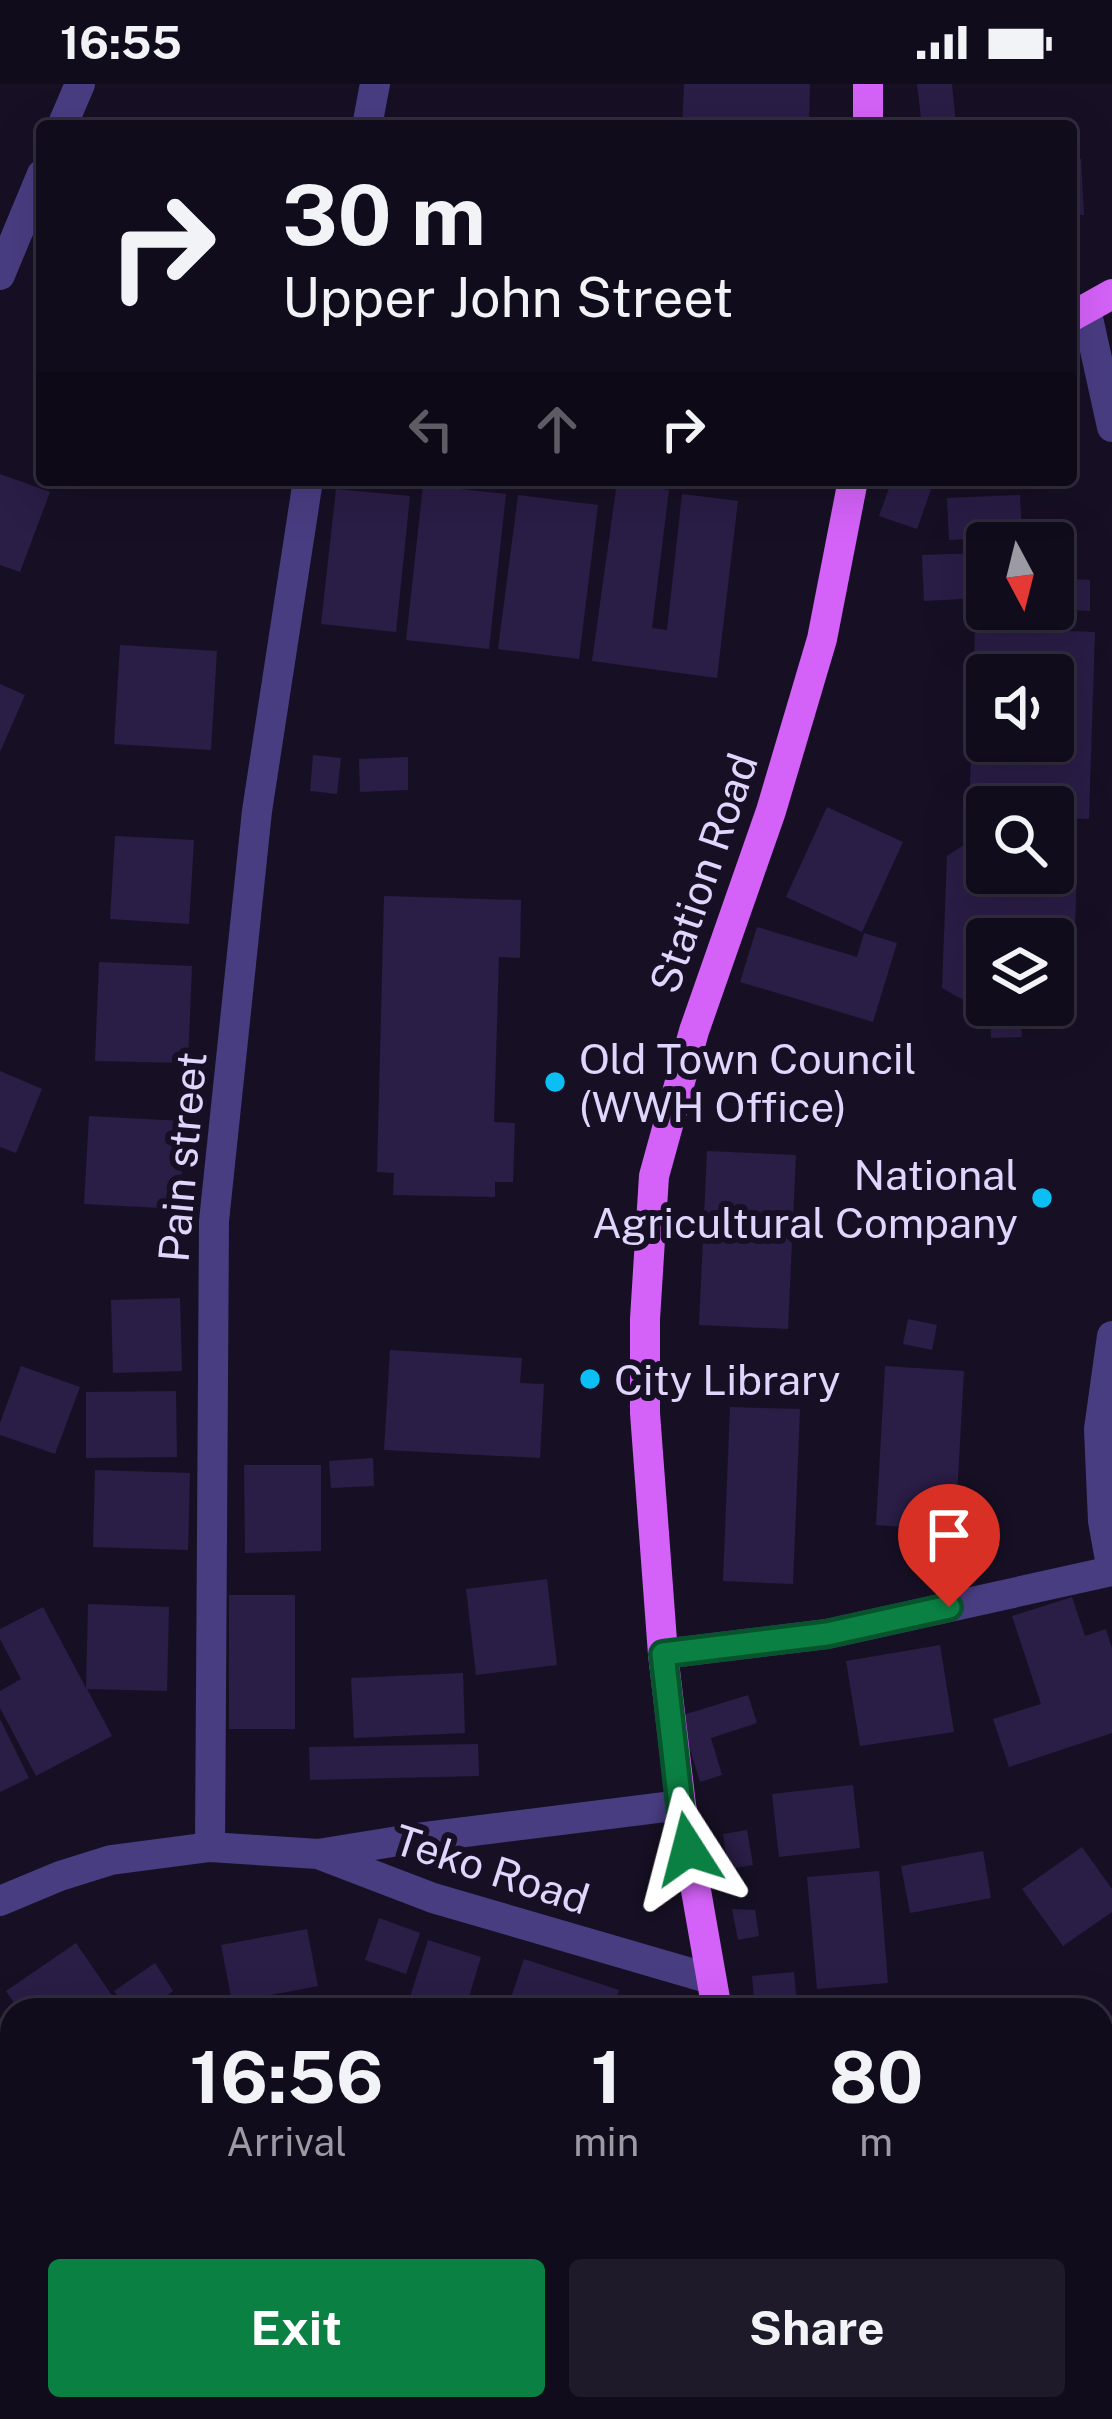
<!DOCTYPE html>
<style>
body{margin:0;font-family:"Public Sans",sans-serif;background:#1e1a29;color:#f1f3f6;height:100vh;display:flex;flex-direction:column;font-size:45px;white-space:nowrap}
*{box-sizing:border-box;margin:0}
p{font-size:39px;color:#9c9ba3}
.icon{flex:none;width:66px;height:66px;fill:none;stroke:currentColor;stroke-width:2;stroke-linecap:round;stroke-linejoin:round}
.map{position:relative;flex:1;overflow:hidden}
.sheet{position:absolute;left:0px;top:1914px;width:1113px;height:423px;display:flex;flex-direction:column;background:#110c1c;border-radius:36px 36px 0 0;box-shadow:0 12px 48px #0002,0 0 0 3px #302c3b}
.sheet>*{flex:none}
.guide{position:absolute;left:36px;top:36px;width:1041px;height:366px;border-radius:12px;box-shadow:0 12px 48px #0002,0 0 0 3px #302c3b;background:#110c1c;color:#f1f3f6;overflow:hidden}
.needle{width:78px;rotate:173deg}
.controls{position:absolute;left:966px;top:438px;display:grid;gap:24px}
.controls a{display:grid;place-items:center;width:108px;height:108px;border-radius:12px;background:#110c1c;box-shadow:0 12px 48px #0002,0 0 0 3px #302c3b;font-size:60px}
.pin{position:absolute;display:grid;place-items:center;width:102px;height:102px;color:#fff;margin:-123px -51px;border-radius:50% 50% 50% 0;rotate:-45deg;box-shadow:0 0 12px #0007}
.pin .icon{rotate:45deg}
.me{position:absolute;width:132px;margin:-66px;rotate:351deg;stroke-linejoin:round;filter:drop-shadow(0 0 9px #0008)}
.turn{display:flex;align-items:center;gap:42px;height:252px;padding:0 48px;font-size:54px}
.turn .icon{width:156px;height:156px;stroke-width:2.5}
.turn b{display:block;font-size:84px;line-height:102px}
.lanes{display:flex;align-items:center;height:114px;padding:0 48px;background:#0003;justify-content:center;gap:60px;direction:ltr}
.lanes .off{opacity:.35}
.eta{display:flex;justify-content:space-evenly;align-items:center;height:204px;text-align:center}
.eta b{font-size:72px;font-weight:700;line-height:84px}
.action{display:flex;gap:24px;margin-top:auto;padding:24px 48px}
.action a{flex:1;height:138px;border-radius:12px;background:#0b8043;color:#fff;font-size:48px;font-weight:700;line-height:138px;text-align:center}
.action a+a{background:#1e1a29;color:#f1f3f6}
.status{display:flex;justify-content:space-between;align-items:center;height:84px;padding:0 60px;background:#110c1c;direction:ltr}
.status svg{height:33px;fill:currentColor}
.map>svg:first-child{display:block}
.building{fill:#2a1d46;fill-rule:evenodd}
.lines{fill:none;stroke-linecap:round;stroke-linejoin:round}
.minor{stroke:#493d82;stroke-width:30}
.major{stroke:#d462f8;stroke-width:30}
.route-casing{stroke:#07532c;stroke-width:30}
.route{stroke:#0b8043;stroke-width:21}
.poi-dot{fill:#0bbff4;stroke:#171025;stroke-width:4.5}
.labels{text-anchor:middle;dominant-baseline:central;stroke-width:12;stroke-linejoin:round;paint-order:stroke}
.street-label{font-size:42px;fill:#e0d6fd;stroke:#171025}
.poi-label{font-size:42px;fill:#e0d6fd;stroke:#171025;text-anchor:start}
</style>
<div class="status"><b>16:55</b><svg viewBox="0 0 49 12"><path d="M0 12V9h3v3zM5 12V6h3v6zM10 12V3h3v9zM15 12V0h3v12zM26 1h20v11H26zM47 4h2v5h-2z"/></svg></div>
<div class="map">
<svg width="1112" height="2335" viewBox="0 0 1112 2335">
<rect width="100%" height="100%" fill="#171025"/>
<path class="building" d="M684,0H810L809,42H682Z
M917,0H952L956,42H922Z
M1071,75H1081L1084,131H1071Z
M0,390L50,408L20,488L0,481Z
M892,396L934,397L917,445L879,432Z
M617,398L669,406L652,544L667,546L682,410L738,417L717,594L592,577Z
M423,401L506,410L489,565L406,556Z
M336,405L410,412L396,548L321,540Z
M518,411L598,421L579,575L498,565Z
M1020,411L1022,452L949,456L947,414Z
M978,469L980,514L924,517L922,471Z
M1053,494L1090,496V527L1053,525Z
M975,544L1095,548L1089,735L1053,734V723H987V732H969ZM987,591H1053V657H987Z
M120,561L217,567L211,666L114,660Z
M0,600L25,611L0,668Z
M313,671L341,674L337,710L310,707Z
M408,673V706L360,708L359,675Z
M827,723L903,758L862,848L786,813Z
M987,746V789H1053V756L1077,785L1073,902L1056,927L1020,928L1022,953L991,954L990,931L942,904L947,772ZM987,855H1053V921H987Z
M115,752L194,756L189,840L110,835Z
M384,812L521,816L520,874L499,873L494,1038L515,1039L513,1098H495V1113L393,1111L394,1089L377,1088Z
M757,843L857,873L864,849L897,859L873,938L740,898Z
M99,878L192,882L188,979L95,977Z
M0,987L42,1005L16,1069L0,1063Z
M89,1032L184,1037L180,1125L84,1120Z
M707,1067L796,1071L788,1245L699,1241Z
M180,1214L182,1287L113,1289L111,1216Z
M908,1235L937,1241L932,1266L903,1260Z
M390,1266L522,1274L520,1299L544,1300L540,1374L384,1366Z
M21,1282L80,1303L55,1370L0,1351V1339Z
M885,1282L964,1287L955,1447L876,1441Z
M176,1307L177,1373L86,1374V1308Z
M730,1323L800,1325L793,1500L723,1497Z
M373,1374L374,1402L331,1404L329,1377Z
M244,1381H321V1467L245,1469Z
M95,1386L190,1389L188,1466L93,1463Z
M547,1495L557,1581L476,1591L466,1505Z
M229,1511H295V1645H229Z
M1072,1513L1085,1552L1106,1545L1112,1564V1649L1009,1683L993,1635L1041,1620L1012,1532Z
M88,1520L169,1523L167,1607L87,1605L112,1652L36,1692L0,1624V1607L21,1595L0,1555V1545L43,1523L86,1604Z
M940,1561L954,1648L860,1662L846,1577Z
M463,1589L465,1649L354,1654L351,1594Z
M748,1611L757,1639L711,1654L722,1691L700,1698L680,1632Z
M0,1635L29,1694L0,1708Z
M478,1660L479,1692L310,1696L309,1663Z
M853,1701L860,1764L779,1773L772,1710Z
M747,1746L753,1781L728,1785L723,1750Z
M1082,1763L1112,1805V1828L1063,1862L1022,1805Z
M983,1767L991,1814L910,1829L901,1782Z
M879,1787L888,1899L817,1905L807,1793Z
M732,1825L755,1826L759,1852L738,1856Z
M379,1834L420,1849L406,1890L365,1876Z
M307,1845L318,1902L232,1918L221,1861Z
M428,1856L481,1873L465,1926H406Z
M76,1859L122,1926H19L6,1907Z
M524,1875L619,1906L612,1926H507Z
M155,1879L173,1907L156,1919L161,1926H127L114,1907Z
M794,1888L797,1920L755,1924L752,1892Z
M0,1970L12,1988V2020L0,2028Z
M1101,2054L1112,2055V2117L1101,2116Z
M1101,2250H1108L1110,2326H1101Z
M12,2316V2325H68L70,2335H0V2324Z"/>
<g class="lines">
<path class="minor" d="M62,42L80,0
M367,42L375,0
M0,191L42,90
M1086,225L1112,343
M1112,1252L1099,1345L1103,1437L1112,1487
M663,1570L827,1550L1112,1487
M210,1763L214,1137L257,727L308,396
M318,1770L433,1814L711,1895
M0,1817L60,1792L111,1776L210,1763L318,1770L417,1754L681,1721"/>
<path class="major" d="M868,42V0
M1071,233L1112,210
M717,1926L681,1721L663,1570L645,1329V1235L654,1092L694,947L771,727L822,555L853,396
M744,2325L745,2335"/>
</g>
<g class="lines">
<defs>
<path id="route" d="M688,1765L680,1721L663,1570L827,1550L949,1523"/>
</defs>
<use href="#route" class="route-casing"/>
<use href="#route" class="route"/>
</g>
<g class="poi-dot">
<circle cx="555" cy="998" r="12"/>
<circle cx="1042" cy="1114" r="12"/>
<circle cx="590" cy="1295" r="12"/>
</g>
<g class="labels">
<g class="street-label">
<text transform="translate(703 789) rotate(-71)">Station Road</text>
<text transform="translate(182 1073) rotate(-85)">Pain street</text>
<text transform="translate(492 1785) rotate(18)">Teko Road</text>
</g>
<g class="poi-label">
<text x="579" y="974">Old Town Council<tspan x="579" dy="48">(WWH Office)</tspan></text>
<text x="1018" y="1090" text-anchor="end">National<tspan x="1018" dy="48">Agricultural Company</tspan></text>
<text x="614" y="1295">City Library</text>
</g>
</g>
</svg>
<div class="controls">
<a><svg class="needle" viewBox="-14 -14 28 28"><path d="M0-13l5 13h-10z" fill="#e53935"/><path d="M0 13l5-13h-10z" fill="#9c9ba3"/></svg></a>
<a><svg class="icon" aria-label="sound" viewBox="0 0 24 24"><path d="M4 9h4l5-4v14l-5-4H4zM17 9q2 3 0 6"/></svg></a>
<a><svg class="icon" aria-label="search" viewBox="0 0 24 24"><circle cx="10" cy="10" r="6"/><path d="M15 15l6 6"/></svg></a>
<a><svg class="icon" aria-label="layers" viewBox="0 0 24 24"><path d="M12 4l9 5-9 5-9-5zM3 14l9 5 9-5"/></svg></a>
</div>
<div class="pin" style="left:949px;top:1523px;background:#d93025"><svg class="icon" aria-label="arrive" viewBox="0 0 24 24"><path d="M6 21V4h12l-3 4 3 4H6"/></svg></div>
<svg class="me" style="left:688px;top:1765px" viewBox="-20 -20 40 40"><path d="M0-17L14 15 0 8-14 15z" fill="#0b8043" stroke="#fff" stroke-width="4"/></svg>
<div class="guide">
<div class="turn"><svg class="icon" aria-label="right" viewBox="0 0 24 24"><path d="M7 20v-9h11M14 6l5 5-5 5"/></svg><div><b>30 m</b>Upper John Street</div></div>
<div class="lanes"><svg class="icon off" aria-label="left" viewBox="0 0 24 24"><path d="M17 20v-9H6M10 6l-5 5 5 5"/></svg><svg class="icon off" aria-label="ahead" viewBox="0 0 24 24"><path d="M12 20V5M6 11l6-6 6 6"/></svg><svg class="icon" aria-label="right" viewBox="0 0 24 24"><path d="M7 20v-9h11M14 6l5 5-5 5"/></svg></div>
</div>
<section class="sheet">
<div class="eta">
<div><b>16:56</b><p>Arrival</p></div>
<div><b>1</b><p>min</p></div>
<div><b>80</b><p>m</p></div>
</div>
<div class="action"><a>Exit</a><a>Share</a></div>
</section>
</div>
